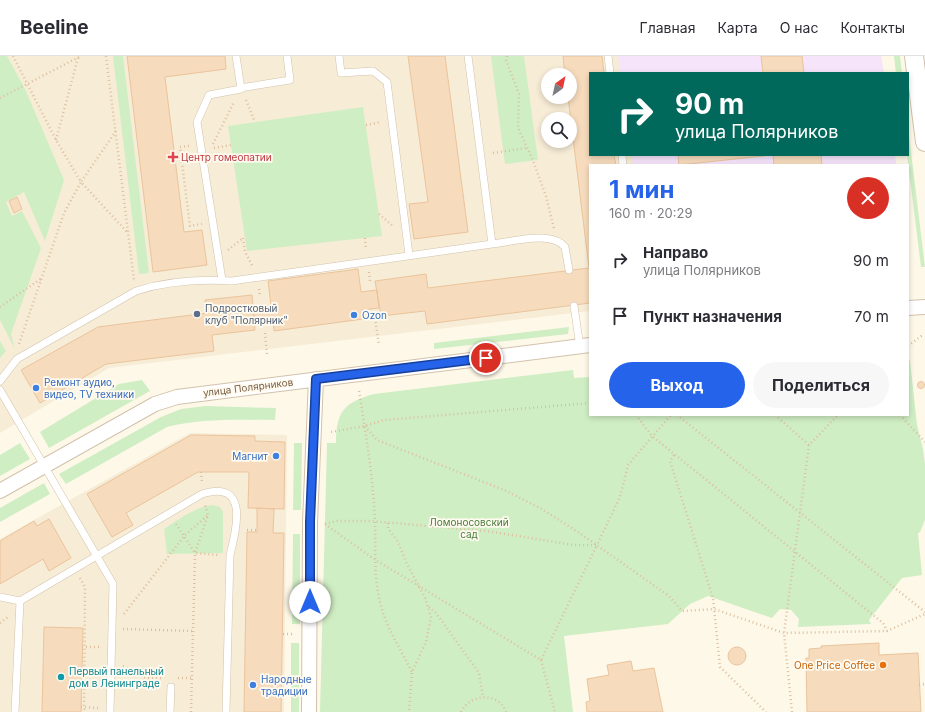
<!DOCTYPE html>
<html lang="ru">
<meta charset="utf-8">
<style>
body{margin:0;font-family:Inter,sans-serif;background:#f7f7f7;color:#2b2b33;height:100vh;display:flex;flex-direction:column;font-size:15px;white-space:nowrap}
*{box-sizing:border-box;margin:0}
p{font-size:13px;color:#7c7c81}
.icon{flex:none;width:22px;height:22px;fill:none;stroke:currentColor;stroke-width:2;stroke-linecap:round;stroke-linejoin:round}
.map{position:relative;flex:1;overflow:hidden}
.panel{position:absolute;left:589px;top:108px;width:320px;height:252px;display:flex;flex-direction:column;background:#fff;border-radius:0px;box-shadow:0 2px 6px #0003}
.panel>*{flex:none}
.top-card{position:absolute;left:589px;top:16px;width:320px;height:84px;border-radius:0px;box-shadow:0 2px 6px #0003;background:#00695c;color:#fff;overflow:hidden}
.needle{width:26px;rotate:33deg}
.controls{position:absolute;left:541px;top:12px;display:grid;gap:8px}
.controls a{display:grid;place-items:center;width:36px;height:36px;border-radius:50%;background:#fff;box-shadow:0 2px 6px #0003;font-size:20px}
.pin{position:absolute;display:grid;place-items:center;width:34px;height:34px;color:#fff;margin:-17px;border:2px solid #fff;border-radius:50%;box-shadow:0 1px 4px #0007}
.me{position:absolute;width:44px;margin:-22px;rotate:0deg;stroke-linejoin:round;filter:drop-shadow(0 0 3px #0008)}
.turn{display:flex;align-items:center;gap:14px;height:84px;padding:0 20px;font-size:18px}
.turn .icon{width:52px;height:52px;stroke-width:2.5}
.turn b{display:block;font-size:28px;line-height:34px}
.round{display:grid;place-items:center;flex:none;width:42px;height:42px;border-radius:21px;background:#f7f7f7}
.summary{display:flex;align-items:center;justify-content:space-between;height:68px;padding:0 20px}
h1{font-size:24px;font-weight:700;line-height:30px;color:#2563eb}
.action{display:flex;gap:8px;margin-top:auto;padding:8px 20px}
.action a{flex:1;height:46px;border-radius:24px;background:#2563eb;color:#fff;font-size:16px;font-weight:700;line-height:46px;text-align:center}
.action a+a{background:#f7f7f7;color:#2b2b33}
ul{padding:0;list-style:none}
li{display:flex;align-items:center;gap:12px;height:56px;padding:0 20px}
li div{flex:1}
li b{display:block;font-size:15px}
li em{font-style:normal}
header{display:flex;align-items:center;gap:24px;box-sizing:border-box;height:56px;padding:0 20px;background:#fff;border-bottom:1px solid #e1e1e2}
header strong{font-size:19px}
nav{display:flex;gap:22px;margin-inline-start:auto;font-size:14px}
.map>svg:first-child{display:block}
.residential{fill:#f7ecd6;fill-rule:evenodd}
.education{fill:#f6e4fb}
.green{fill:#d0eec4}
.building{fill:#f6dbbd;stroke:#eac49c}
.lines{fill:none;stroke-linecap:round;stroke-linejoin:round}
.service-casing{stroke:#d2c2ac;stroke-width:8}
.minor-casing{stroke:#d2c2ac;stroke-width:16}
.tertiary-casing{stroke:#d2c2ac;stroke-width:20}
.path{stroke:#dcbf9f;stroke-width:2.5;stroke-dasharray:1 3;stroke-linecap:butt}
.service{stroke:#fff;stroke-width:7}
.minor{stroke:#fff;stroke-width:14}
.tertiary{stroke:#fff;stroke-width:18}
.route-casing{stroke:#184099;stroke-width:10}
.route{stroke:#2563eb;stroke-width:7}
.health-dot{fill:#e0444e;stroke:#fffbf0;stroke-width:1.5}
.service-dot{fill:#5c6f8a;stroke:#fffbf0;stroke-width:1.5}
.shop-dot{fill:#3f7fe0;stroke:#fffbf0;stroke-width:1.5}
.food-dot{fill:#e8710a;stroke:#fffbf0;stroke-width:1.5}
.culture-dot{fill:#0f9aa8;stroke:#fffbf0;stroke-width:1.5}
.labels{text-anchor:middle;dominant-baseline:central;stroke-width:3.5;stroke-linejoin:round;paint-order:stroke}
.health-label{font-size:10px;fill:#be3a42;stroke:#fffbf0;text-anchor:start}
.service-label{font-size:10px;fill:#4e5e75;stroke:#fffbf0;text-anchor:start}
.shop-label{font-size:10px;fill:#366cbe;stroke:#fffbf0;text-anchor:start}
.street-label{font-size:10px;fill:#7b6149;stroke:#fffbf0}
.park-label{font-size:10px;fill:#477c3c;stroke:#fffbf0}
.food-label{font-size:10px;fill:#c56008;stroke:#fffbf0;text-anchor:end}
.culture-label{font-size:10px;fill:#0d838f;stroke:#fffbf0;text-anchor:start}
</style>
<header>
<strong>Beeline</strong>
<nav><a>Главная</a><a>Карта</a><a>О нас</a><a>Контакты</a></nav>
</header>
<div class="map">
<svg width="925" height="656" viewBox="0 0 925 656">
<rect width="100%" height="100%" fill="#fef8e8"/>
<path class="residential" d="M0,0H881L884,17H590V99H895L896,109H590V255L109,312L0,377ZM548,19H570V41H548ZM548,63H570V85H548Z
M190,377L287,379L284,656H0V483Z"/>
<path class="education" d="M618,0H881L884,17H620Z
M632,99H895L896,109H633Z"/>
<path class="green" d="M0,0H7L25,33L64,124L45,185L24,136L6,146L12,160L22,155L41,192L11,278L15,293L0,264Z
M113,0H123L149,217L139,218Z
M491,0H524L538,104L505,108Z
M894,0H900L902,17H896Z
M363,51L382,180L247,195L228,70Z
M908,71L925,211H921L907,99H908Z
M569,271L568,278L434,293V287Z
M0,285L6,295L0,302Z
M908,302L910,304L917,369L923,393L925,408V464L920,476L918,477L922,519L902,522L869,564L871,568L798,571L799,563L791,554L780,553L772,562L708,540L690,548L668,568L564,580L573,656H320L327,387H336C336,356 344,346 374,338L573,314L574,322L590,321V359H908Z
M142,324L150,335L49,392L40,376L119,328Z
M205,350L276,352L275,364C238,364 203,362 167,371L66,428L59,418L161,361L181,353Z
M20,387L30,403L0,420V399Z
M294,387H302L301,454H293Z
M44,427L50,438L0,466V452Z
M213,449L220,451L223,456V497L167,498L164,473C179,463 195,451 213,449Z
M293,478H300V568H292Z
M291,587H299V656H291Z"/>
<path class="building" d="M127,0H225L226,13L165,21L184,176L202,174L207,209L153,216Z
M408,0H445L468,176L414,183L409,148L428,146Z
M563,0H602L604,17H590V99H614L616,109H590V247L427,268L425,255L381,260L375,225L426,218L428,232L589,212L568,41H570V19H565Z
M761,0H802L804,17H763Z
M678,99H821L822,109H774L773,99L679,109Z
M17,141L22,153L14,157L9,145Z
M358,213L361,236L377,234L379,252L362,254L363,263L274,275L273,265L255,267L253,251L271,249L268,225Z
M252,239L255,274L212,279L214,295L106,308L40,347L21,314L98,271L207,257L205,244Z
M917.5 329a3.5 3.5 0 1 1 7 0a3.5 3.5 0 1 1-7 0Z
M191,379L255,380V385L285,386L284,453L248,452L249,416H198L126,457L133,469L112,481L87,438Z
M257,452L274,453L273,477H284L281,656H244L247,476H257Z
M49,463L71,502L49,515L43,503L0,528V485L34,465L37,470Z
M44,571L83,572L81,656H42Z
M879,587V599L918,597L921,656H807L806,602H809V593L821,592V590Z
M728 600a9 9 0 1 1 18 0a9 9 0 1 1-18 0Z
M631,605L633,615L654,612L663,656H587L586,646L590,645L587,623L609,619L607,609Z"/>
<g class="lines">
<defs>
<path id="service" d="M339,0L341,17L373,15L387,26L409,199
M468,0L492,188C512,186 551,174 565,191L569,214
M608,0L610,17
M240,32L290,24L287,0
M622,99L623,109
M222,224L197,66L209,39L241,33L236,0
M574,250L580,291
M0,325L17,303L136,235C167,225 200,223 232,225L492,188
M0,334L113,528L110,656
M0,541L20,545L202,438C249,423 237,472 230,499L226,656
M15,656L20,545
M170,656L171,631"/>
<path id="minor" d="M908,252L925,251
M0,435L155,348L177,341L590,289
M309,656L310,466L316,323"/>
<path id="tertiary" d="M914,0L925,86"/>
</defs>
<use href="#service" class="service-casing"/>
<use href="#minor" class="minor-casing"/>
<use href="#tertiary" class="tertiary-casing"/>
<path class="path" d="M13,0L56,84L81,126L64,157L19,288
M106,0L134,224
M507,0L506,4L519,38L518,72L532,102L546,140L554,173
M0,42L79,1
M246,44L255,66
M366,69L381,66
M116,75L81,126L127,176
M56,84L78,2
M213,88L234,46
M189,90L180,91L190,170L202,168
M214,92L231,89
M493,97L527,92
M379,158L394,171
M243,182L245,196L253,211
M365,182L366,193
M228,194L243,182
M369,216L370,225
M259,233L260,240
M0,251L42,222
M375,262L379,289
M265,277L267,299
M908,290L924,278
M359,335C366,379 373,421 375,465C376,493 373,522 381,550C387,573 401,594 412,616
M636,359L652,380L883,567L887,575
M677,359L925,556
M775,359L809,389
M900,359L925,386
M365,370L377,384L504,434L540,452L578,476L669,540L682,555L714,553L784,577L887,575L925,558
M331,376L365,370L384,364L590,347
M674,399L670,405L713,542L720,611L766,656
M201,416L202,426
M388,467V472L398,486L407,508L425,542L431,561L426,586L412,616L409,656
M176,468L195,497L219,499
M325,468L337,465H370L487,475L573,489H597L620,441L628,409L671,359
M325,468L374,503L541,604L597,489
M247,474H257
M80,522L85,531L84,656
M429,551L436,557L479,617L483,641
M124,558L185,479L207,460
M0,567L8,561
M123,573L193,575
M283,578H294
M82,591H100
M541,604L555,656
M123,610L146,622H163
M178,622H192
M919,629L925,628
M81,651L98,652
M191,656L195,497L208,459L205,449
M461,656C470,638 498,635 506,656
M792,656L784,577L809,389L838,359"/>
<use href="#service" class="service"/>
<use href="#minor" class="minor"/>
<use href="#tertiary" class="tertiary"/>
</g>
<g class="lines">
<defs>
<path id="route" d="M310,546V466L316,323L486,302"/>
</defs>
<use href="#route" class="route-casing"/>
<use href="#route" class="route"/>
</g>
<path class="health-dot" d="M171 95h4v4h4v4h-4v4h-4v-4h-4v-4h4z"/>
<circle class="service-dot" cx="197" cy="258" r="4"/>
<g class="shop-dot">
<circle cx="354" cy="259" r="4"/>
<circle cx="36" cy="332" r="4"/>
<circle cx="276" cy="400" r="4"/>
<circle cx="253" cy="629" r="4"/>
</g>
<circle class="food-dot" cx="883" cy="609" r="4"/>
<circle class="culture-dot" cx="61" cy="621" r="4"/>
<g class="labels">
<g class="health-label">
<text x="181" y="101">Центр гомеопатии</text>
</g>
<g class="service-label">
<text x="205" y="252">Подростковый<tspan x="205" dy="12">клуб "Полярник"</tspan></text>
</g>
<g class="shop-label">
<text x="362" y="259">Ozon</text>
<text x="44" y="326">Ремонт аудио,<tspan x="44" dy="12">видео, TV техники</tspan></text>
<text x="268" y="400" text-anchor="end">Магнит</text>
<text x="261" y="623">Народные<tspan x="261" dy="12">традиции</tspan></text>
</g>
<g class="street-label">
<text transform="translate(248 331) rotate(-7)">улица Полярников</text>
</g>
<g class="park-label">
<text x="469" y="466">Ломоносовский<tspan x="469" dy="12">сад</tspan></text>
</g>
<g class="food-label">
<text x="875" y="609">One Price Coffee</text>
</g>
<g class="culture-label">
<text x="69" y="615">Первый панельный<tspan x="69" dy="12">дом в Ленинграде</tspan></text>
</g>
</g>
</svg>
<div class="controls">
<a><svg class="needle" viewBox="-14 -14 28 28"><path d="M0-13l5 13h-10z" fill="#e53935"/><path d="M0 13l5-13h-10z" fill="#7c7c81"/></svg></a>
<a><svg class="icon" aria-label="search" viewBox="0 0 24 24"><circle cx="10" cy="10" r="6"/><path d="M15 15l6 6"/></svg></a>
</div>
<div class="pin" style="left:486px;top:302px;background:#d93025"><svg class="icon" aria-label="arrive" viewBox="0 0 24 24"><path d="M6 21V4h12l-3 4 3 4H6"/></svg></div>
<svg class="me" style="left:310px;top:546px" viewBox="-20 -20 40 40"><circle r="19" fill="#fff"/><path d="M0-13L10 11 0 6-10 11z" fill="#2563eb"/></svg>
<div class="top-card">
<div class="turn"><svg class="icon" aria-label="right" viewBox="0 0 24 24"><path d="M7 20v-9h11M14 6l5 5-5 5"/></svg><div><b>90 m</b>улица Полярников</div></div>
</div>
<section class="panel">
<div class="summary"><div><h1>1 мин</h1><p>160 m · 20:29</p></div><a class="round" style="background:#d93025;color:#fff"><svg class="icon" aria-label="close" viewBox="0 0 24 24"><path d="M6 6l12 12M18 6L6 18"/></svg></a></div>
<ul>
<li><svg class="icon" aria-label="right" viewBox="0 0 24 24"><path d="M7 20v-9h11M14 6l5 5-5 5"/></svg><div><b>Направо</b><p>улица Полярников</p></div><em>90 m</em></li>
<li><svg class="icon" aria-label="arrive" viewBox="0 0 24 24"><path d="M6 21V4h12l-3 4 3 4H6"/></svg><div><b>Пункт назначения</b></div><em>70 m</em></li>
</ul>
<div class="action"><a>Выход</a><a>Поделиться</a></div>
</section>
</div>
